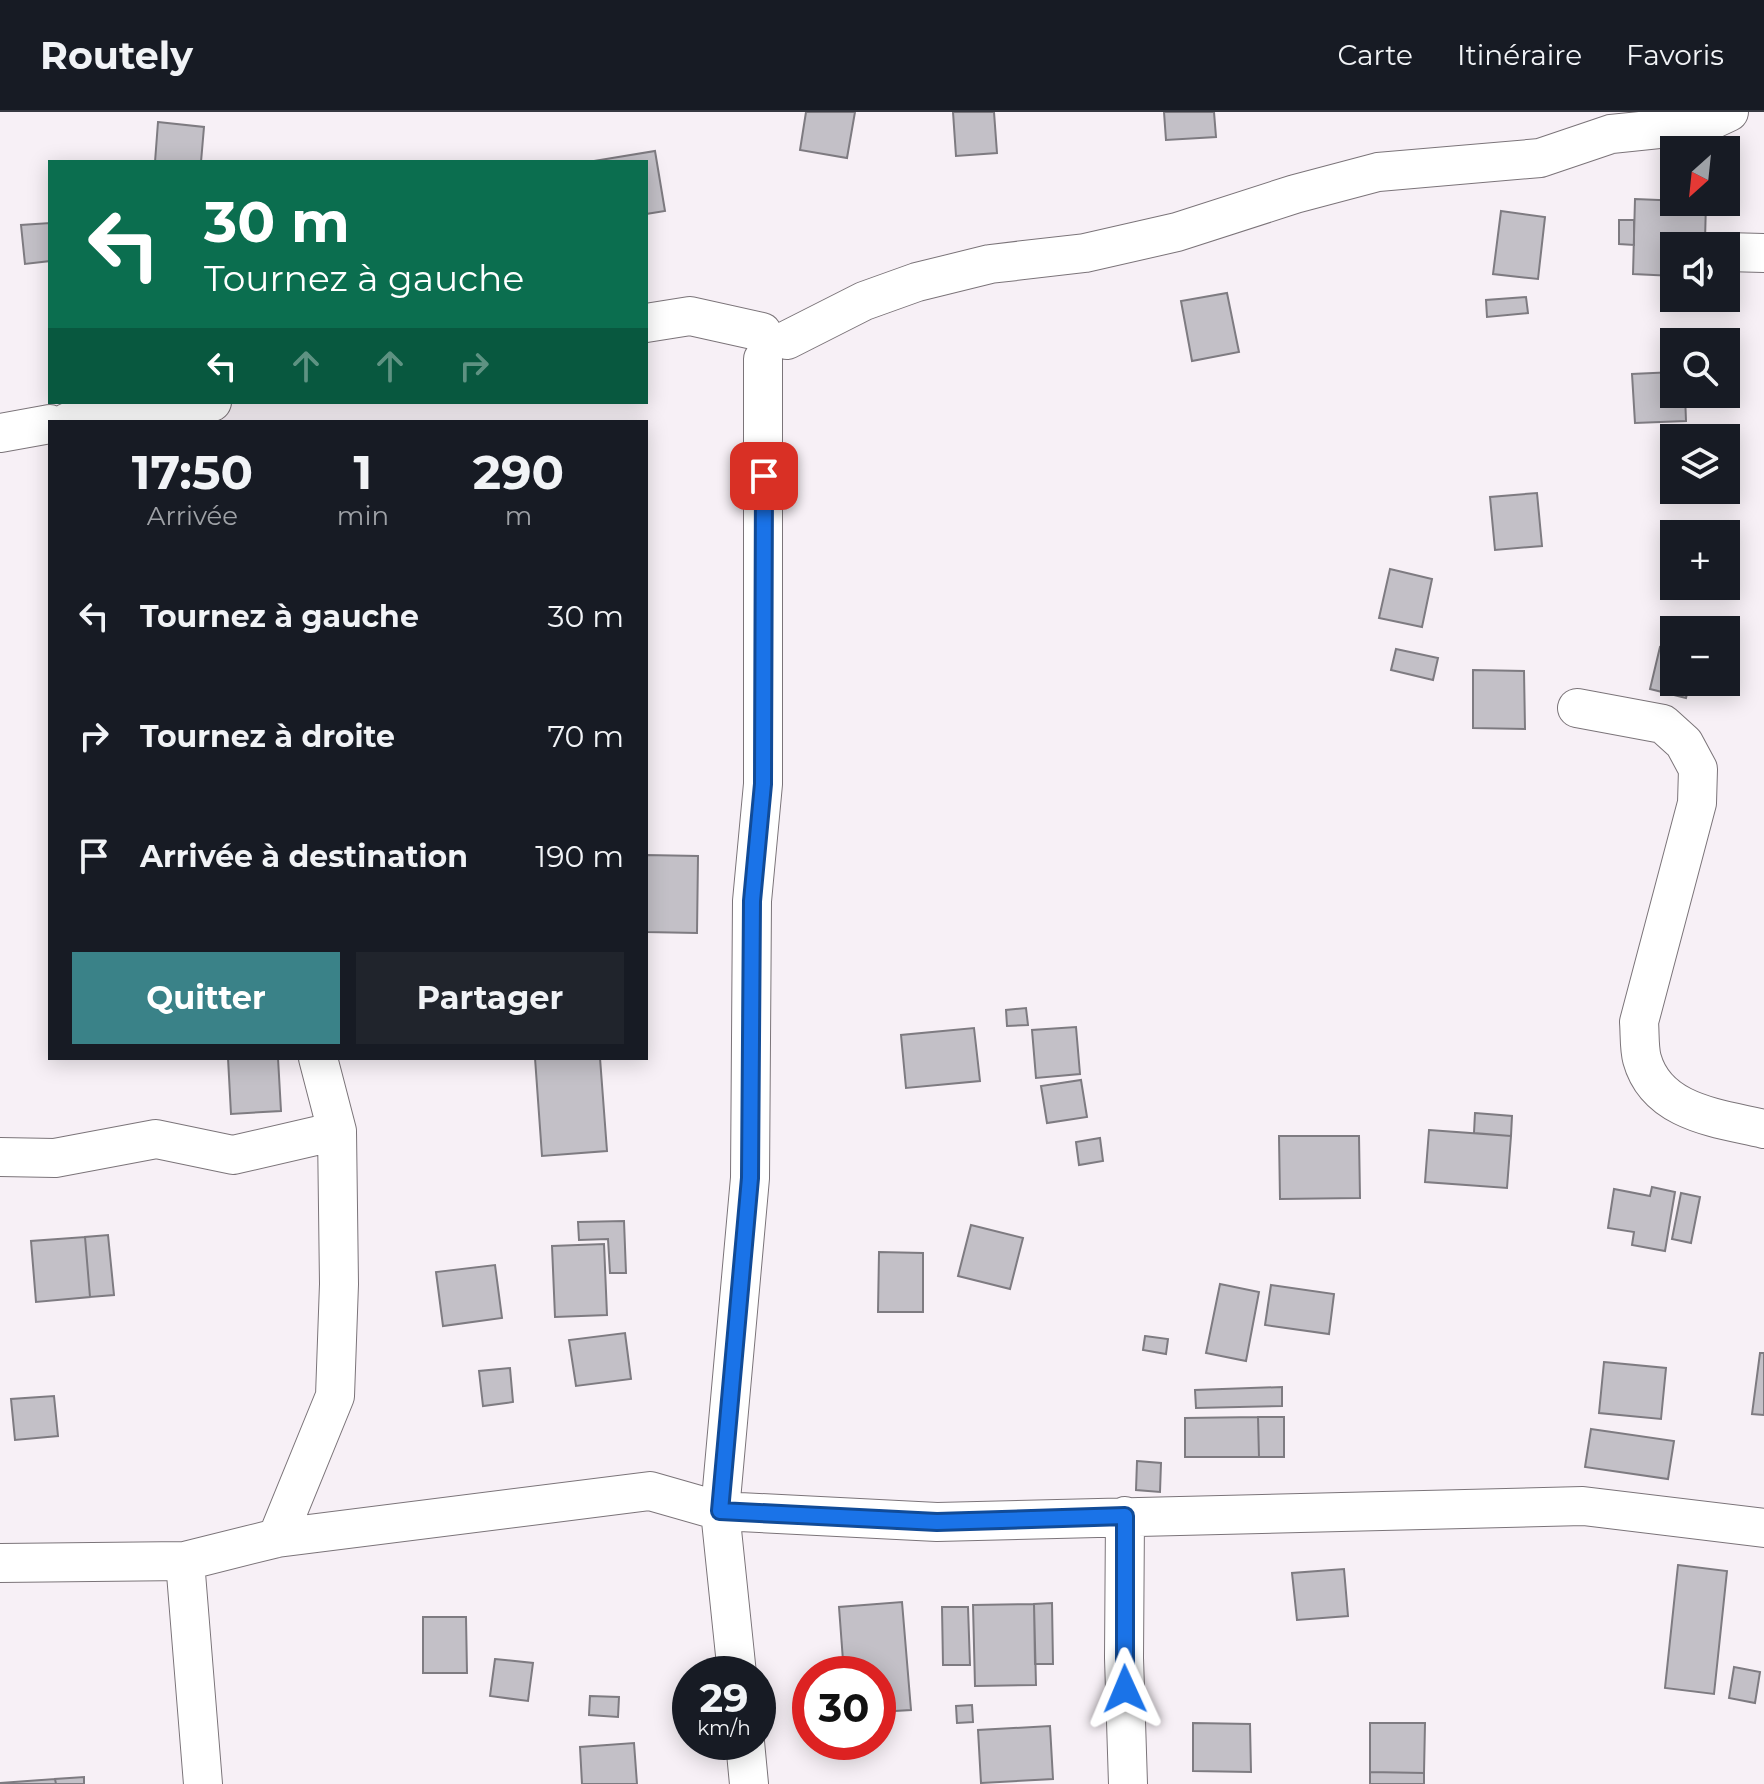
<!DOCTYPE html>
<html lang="fr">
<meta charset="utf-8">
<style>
body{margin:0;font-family:Montserrat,sans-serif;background:#20242c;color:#f1f3f6;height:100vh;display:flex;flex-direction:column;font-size:30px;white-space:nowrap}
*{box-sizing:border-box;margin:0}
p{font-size:26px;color:#9ea1a6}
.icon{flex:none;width:44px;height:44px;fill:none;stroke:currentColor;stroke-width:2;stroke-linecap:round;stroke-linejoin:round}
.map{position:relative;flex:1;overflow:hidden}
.drawer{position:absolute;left:48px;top:308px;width:600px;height:640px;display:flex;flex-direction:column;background:#171b24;border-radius:0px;box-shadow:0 4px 20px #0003}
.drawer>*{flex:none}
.top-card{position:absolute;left:48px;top:48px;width:600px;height:244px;border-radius:0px;box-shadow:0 4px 20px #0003;background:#0b6e4f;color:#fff;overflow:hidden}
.needle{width:52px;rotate:207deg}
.tools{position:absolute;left:1660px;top:24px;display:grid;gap:16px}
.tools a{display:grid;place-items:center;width:80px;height:80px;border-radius:0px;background:#171b24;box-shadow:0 4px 20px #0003;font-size:40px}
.speed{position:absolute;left:672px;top:1544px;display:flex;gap:16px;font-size:40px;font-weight:700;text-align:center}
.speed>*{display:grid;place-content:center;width:104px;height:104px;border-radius:50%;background:#171b24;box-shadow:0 4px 20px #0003;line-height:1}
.speed small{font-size:20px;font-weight:400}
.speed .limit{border:12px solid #d22;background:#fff;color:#111}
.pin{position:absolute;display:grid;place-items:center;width:68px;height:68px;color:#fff;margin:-34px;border-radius:16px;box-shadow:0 4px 12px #0006}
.me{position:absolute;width:88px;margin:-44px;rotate:359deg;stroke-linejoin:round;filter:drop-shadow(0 0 6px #0008)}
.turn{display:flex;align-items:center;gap:28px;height:168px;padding:0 24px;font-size:36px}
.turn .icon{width:104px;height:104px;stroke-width:2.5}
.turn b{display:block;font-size:56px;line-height:68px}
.lanes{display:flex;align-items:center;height:76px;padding:0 24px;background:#0003;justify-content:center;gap:40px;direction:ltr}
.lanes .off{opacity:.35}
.eta{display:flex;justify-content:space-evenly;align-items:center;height:136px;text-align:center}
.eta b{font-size:48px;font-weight:700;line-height:56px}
.primary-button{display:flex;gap:16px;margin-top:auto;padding:16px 24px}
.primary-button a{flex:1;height:92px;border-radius:0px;background:#3a8288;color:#fff;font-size:32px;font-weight:700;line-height:92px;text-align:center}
.primary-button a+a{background:#20242c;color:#f1f3f6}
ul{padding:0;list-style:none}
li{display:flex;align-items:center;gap:24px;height:120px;padding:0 24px}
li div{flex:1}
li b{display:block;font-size:30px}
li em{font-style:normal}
header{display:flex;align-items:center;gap:48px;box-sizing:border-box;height:112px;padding:0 40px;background:#171b24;border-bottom:2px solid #363941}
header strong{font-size:38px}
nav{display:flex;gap:44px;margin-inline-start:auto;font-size:28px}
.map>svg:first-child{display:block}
.building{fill:#c3c0c7;stroke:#7e7b81;stroke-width:2}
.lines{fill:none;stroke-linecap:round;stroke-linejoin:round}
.minor-casing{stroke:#7b7479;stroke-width:40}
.minor{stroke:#fff;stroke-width:38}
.route-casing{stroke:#114b97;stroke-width:20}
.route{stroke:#1a73e8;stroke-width:14}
</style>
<header>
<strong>Routely</strong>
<nav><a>Carte</a><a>Itinéraire</a><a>Favoris</a></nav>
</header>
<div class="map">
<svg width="1764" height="1672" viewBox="0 0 1764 1672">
<rect width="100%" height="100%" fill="#f7f0f6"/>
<path class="building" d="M806,0H855L847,46L800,38Z
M953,0H994L997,41L956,44Z
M1164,0H1214L1216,25L1166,28Z
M158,10L204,15L201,50H155Z
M655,39L665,99L646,102V50H588Z
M1635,87L1706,90L1705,129L1684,128L1683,134H1674V164L1633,162Z
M1501,99L1545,105L1538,167L1493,162Z
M1619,108H1634V133L1619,132Z
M50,111V149L25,152L21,113Z
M1227,181L1239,240L1192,249L1181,189Z
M1526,185L1528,201L1487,205L1486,188Z
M1674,260V282H1685L1686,309L1635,311L1632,262Z
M1537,381L1542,434L1495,438L1490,385Z
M1390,457L1432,467L1422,515L1379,506Z
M1660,535L1674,538V570H1690L1686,586L1650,577Z
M1396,537L1438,546L1433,568L1391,558Z
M1473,558L1524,559L1525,617L1473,616Z
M646,743L698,744L697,821L646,820Z
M1026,896L1028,913L1007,914L1006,898Z
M1076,915L1080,962L1036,966L1032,918Z
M974,916L980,969L906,976L901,923Z
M228,946H278L281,999L231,1002Z
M535,946H600L607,1039L542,1044Z
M1081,968L1087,1005L1047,1011L1041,974Z
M1475,1001L1512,1004L1511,1024L1474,1021Z
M1429,1018L1511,1024L1507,1076L1425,1070Z
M1279,1024H1359L1360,1086L1280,1087Z
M1100,1026L1103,1049L1079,1053L1076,1030Z
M1652,1075L1675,1080L1665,1139L1632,1133L1634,1120L1608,1116L1614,1077L1650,1084Z
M1681,1081L1700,1085L1691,1131L1672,1127Z
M624,1109L626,1161H610L608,1127L579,1128L578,1110Z
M971,1113L1023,1126L1010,1177L958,1164Z
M108,1123L114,1183L90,1185L85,1125Z
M85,1125L90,1185L36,1190L31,1129Z
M604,1132L607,1203L555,1205L552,1134Z
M879,1140L923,1141V1200H878Z
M495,1153L502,1206L443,1214L436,1160Z
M1220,1172L1259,1180L1246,1249L1206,1241Z
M1271,1173L1334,1182L1329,1222L1265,1213Z
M625,1221L631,1267L576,1274L569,1228Z
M1145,1224L1168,1227L1166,1242L1143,1238Z
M1760,1241H1764V1303L1752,1302Z
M1604,1250L1666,1256L1661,1307L1599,1301Z
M510,1256L513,1290L483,1294L479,1259Z
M1282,1275V1294L1196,1296L1195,1278Z
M54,1284L58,1324L15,1328L11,1287Z
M1258,1305H1284V1345H1259Z
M1258,1305L1259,1345H1185V1306Z
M1591,1317L1674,1329L1668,1367L1585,1355Z
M1137,1349L1161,1351L1160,1380L1136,1378Z
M1678,1453L1727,1459L1714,1582L1665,1576Z
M1344,1457L1348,1504L1297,1508L1292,1461Z
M902,1490L911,1598L878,1600V1562H844L839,1495Z
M1052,1491L1053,1552H1035L1034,1492Z
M1034,1492L1036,1573L975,1574L973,1493Z
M942,1495H968L970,1553H943Z
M423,1505H466L467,1561H423Z
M495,1547L533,1551L528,1589L490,1584Z
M1734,1555L1760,1560L1755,1591L1729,1586Z
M590,1584L619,1585L618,1605L589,1603Z
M972,1593L973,1610L957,1611L956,1594Z
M1193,1611L1250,1612L1251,1660L1193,1659Z
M1370,1611H1425L1424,1661L1370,1660Z
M1050,1614L1053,1667L981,1671L978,1618Z
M634,1631L637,1672H582L580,1635Z
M1370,1660L1424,1661V1672H1370Z
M84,1665V1672H56L55,1667Z
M55,1667L56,1672H0V1671Z"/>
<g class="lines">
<defs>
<path id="minor" d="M1726,140L1764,141
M646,211L690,204L762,220
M787,228L864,189L917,170L990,152L1085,141L1177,120L1295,82L1378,60L1540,46L1611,22L1678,15L1712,8L1729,0
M68,310L212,290
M0,321L50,312
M1577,596L1663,612L1684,631L1698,657L1697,691L1639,910C1640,922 1639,936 1642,947C1657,1001 1718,1006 1764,1017
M0,1045L55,1046L156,1027L233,1043L337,1019
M1125,1404L1124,1546L1128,1672
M277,1426L335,1284L339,1172L337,1019L318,946
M185,1449L203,1672
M0,1451L185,1449L277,1426L650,1379L720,1399L937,1410L1583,1394L1764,1416
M737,1562L720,1399L750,1066L752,789L763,672V247
M745,1630L749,1672"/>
</defs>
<use href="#minor" class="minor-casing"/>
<use href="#minor" class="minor"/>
</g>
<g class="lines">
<defs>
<path id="route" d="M764,364L763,672L752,789L750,1066L720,1399L937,1410L1125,1404V1577"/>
</defs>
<use href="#route" class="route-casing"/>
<use href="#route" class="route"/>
</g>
</svg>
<div class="tools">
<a><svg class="needle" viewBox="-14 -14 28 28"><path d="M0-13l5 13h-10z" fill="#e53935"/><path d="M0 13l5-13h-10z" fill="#9ea1a6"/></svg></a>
<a><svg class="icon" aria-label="sound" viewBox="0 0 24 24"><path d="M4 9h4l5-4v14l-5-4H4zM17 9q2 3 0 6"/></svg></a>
<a><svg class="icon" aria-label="search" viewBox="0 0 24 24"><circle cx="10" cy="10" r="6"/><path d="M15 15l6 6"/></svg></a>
<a><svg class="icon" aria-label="layers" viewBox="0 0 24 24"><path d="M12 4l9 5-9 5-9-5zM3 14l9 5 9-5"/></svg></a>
<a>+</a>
<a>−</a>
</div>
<div class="speed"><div>29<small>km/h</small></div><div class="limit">30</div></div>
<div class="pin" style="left:764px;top:364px;background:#d93025"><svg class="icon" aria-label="arrive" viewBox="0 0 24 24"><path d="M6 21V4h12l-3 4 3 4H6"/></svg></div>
<svg class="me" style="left:1125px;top:1577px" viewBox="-20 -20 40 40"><path d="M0-17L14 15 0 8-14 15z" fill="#1a73e8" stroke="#fff" stroke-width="4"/></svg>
<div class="top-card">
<div class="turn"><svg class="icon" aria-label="left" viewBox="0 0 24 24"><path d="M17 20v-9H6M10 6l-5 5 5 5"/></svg><div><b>30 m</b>Tournez à gauche</div></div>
<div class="lanes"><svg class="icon" aria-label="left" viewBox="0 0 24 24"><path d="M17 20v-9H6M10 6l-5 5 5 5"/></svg><svg class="icon off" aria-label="ahead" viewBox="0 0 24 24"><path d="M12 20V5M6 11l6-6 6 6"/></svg><svg class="icon off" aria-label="ahead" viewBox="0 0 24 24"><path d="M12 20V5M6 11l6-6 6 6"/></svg><svg class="icon off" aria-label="right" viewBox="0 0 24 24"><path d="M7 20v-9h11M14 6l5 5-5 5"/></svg></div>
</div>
<section class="drawer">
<div class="eta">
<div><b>17:50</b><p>Arrivée</p></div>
<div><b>1</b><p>min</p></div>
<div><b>290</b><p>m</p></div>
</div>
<ul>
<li><svg class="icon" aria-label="left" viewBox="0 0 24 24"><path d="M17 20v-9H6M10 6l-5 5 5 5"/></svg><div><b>Tournez à gauche</b></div><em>30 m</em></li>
<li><svg class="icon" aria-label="right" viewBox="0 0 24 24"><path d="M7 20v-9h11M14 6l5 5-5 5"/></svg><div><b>Tournez à droite</b></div><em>70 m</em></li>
<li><svg class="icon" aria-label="arrive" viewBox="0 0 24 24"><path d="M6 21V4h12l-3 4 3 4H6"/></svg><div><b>Arrivée à destination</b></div><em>190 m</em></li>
</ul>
<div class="primary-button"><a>Quitter</a><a>Partager</a></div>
</section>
</div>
